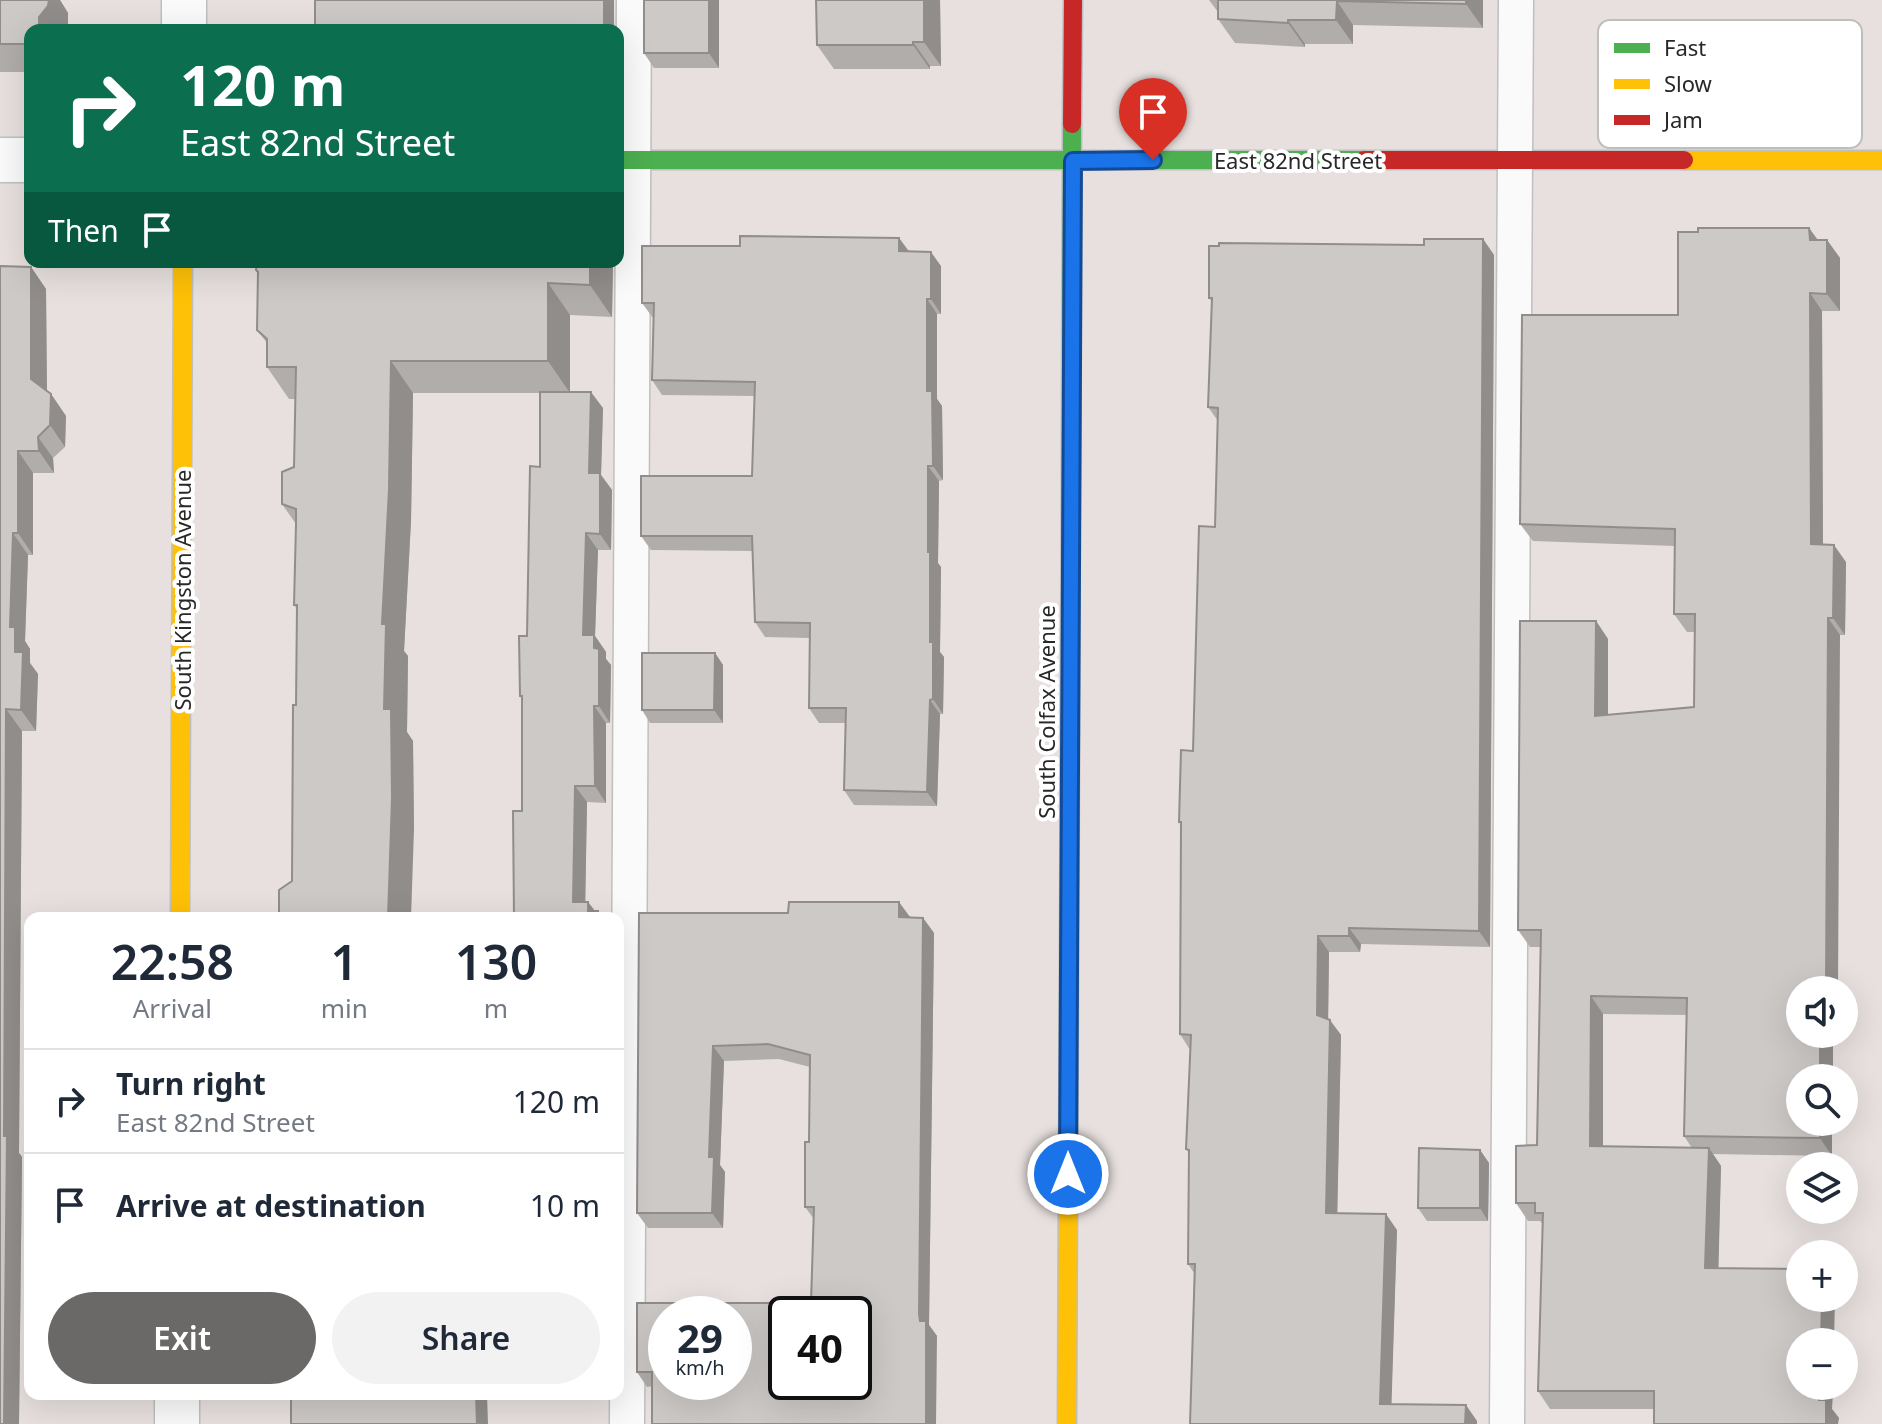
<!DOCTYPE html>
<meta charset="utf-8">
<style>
body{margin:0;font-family:"Noto Sans",sans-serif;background:#f2f2f3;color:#1f2937;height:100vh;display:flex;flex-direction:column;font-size:30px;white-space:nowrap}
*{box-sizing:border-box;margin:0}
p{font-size:26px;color:#747a83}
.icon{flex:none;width:44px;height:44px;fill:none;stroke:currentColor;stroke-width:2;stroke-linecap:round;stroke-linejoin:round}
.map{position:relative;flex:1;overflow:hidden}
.details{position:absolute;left:24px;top:912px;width:600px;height:488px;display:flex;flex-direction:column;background:#fff;border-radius:16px;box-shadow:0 8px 32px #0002}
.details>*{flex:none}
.top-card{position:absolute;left:24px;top:24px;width:600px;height:244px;border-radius:16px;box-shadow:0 8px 32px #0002;background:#0b6e4f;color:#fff;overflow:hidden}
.buttons{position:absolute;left:1786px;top:976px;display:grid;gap:16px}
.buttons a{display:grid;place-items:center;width:72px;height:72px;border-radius:50%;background:#fff;box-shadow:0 8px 32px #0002;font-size:40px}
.speed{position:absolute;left:648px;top:1296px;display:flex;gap:16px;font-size:40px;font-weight:700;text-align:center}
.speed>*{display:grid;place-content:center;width:104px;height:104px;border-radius:50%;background:#fff;box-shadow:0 8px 32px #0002;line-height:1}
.speed small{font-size:20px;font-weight:400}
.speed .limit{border:4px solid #111;border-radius:12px;background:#fff;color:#111}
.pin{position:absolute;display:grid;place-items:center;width:68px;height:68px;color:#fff;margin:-82px -34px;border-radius:50% 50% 50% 0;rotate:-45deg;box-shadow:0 0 8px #0007}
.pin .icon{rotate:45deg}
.me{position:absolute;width:88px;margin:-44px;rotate:0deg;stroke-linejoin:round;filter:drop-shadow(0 0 6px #0008)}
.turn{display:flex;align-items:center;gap:28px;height:168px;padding:0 24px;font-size:36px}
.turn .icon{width:104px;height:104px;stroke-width:2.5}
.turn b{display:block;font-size:56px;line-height:68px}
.then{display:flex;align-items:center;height:76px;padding:0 24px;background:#0003;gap:16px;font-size:30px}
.eta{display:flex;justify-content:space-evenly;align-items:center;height:136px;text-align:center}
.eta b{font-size:48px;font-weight:600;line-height:56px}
.action{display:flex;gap:16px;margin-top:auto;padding:16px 24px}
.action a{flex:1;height:92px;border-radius:48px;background:#6b6868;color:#fff;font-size:32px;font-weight:600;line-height:92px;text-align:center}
.action a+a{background:#f2f2f3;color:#1f2937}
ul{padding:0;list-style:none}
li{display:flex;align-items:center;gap:24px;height:104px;padding:0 24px;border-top:2px solid #e0e1e3}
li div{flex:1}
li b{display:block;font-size:30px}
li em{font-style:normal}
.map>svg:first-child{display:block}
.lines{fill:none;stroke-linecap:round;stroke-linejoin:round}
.lane-casing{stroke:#c0bfbf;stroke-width:37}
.street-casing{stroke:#c0bfbf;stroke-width:47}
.fast-casing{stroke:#c0bfbf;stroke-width:21}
.slow-casing{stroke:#c0bfbf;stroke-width:21}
.jam-casing{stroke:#c0bfbf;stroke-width:21}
.lane{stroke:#fbfafa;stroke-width:34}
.street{stroke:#fbfafa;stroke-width:44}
.fast{stroke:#4caf50;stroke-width:18}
.slow{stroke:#ffc107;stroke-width:18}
.jam{stroke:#c62828;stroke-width:18}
.wall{fill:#b0adab;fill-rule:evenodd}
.shaded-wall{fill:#908d8b}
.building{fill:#cdc9c7;stroke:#908d8b;stroke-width:2;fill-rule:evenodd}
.route-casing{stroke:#114b97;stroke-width:20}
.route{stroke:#1a73e8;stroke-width:14}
.labels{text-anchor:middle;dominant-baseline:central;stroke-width:8;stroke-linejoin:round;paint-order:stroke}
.street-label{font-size:22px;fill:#282828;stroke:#fff}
.key{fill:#fff;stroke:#bebebe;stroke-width:2}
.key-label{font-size:22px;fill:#282828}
</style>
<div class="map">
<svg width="1882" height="1424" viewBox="0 0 1882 1424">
<rect width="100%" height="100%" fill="#e7e0de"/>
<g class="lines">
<defs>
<path id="lane" d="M627,1424L634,0
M1507,1424L1516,0"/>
<path id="street" d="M184,30V0
M0,160H30
M177,1424V1394"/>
<path id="fast" d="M618,160H1364
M1070,734L1072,124"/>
<path id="slow" d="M1684,160H1882
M180,918L183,262
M1067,1424L1070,734"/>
<path id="jam" d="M1072,124L1073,0
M1364,160H1684"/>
</defs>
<use href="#lane" class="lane-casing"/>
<use href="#street" class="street-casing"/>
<use href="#fast" class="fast-casing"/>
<use href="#slow" class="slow-casing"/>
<use href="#jam" class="jam-casing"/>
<use href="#lane" class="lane"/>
<use href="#street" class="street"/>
<use href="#fast" class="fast"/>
<use href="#slow" class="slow"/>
<use href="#jam" class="jam"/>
</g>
<path class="wall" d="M0,0H60L68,13L30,30V72H0Z
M719,0V68H654L644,53Z
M940,0L941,66H930V69H834L817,45Z
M1209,0H1483V28L1353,25V44H1305V47L1235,43L1218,19V12Z
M1809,228L1818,240H1827L1840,258V311H1822L1823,545L1846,562L1845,635H1840L1800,990V1122H1832V1156L1713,1154L1721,1166L1718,1269L1800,1386H1833L1832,1409L1839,1418L1654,1409H1550L1538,1391L1543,1224L1540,1221H1528L1516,1203L1537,1145L1540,947H1530L1518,930L1596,621L1608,639V715L1694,707L1695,632H1687L1674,614L1675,546L1533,541L1520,524L1678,315ZM1603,1014L1687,1015L1684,1136L1692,1148L1603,1146Z
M899,238L909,251L941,266V314H937V399L942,406L943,480L939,481L938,563L941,567L940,652L944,657L943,714H940L937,806L854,805L844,790L846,723H819L809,708V638L765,637L755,622L752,551L651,550L641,536L752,476L755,396L662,395L652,380L653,318L642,303L740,246Z
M1483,239L1494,255L1490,947L1361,944L1360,952H1329L1328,1019L1341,1035L1337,1213L1397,1230L1391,1404L1477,1421V1424H1190L1194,1273L1188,1264L1189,1153L1186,1149L1190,1050L1180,1034L1181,826L1179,822L1193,751L1215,527L1218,421L1208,407L1212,302L1209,298L1424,245Z
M257,262H613L612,317L570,315V392L603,408L601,475L612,490L611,550H598L595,636L606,652V659L611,665L610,723H606V803L587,802L585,902H588L595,911L514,918L522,811V700L520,696L527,636L540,467V393H413L411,521L404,651L408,656L407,732L413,741L414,829L292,881L296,705L297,609L294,605L296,524L282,504L294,467L295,399H289L267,367V343L257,330L258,273L256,270Z
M0,266L31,267L46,289L47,391L51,394L66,416L65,447L53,458L54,473H33V555H28L25,641L30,649V663L38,674L36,731H22L19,1153L22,1157L19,1424H0Z
M715,653L723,665V723H650L642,710Z
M639,913L923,918L934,933L929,1325L937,1336L647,1387L637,1372L811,1303L814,1219L805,1207L809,1142L810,1067L779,1059L724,1061L720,1165L725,1172L723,1228H648L637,1213Z
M1480,1150L1489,1163L1488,1221H1427L1418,1208Z"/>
<path class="shaded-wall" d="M49,0H60L68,13V30H39V17Z
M604,0H614V30H604Z
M709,0H719V68L709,53Z
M924,0H940L941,66L924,42Z
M1466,0H1483V28L1466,4Z
M1337,1L1353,25V44L1336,20Z
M1288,20L1305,44V47L1288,23Z
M913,42L930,66V69L913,45Z
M1809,228L1822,246L1810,240Z
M899,238L909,252L899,251Z
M1483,239L1494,255L1490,947L1479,931Z
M1827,240L1840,258V311L1827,294Z
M931,252L941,266V314L931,299Z
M590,262H613L612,317L590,285Z
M31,267L46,289L47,401L31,379Z
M548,283L570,315V393L548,361Z
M1810,293L1822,311L1823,562L1811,544Z
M927,299L937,314V399L942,406L943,480L933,466L927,391Z
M391,361L413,393L411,521L404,651L408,656L407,732L413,741L414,829L411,918H388L382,624Z
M591,392L603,408L601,475L612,490L611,550L600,534L589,473Z
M51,394L66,416L65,447L50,425Z
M38,437L53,458L54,473L39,451Z
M18,451L33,473V555L18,533Z
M928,466L939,481L938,563L941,567L940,652L944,657L943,714L933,699L930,642L928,552Z
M13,533L28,555L25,641L30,649V663L38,674L36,731L21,710L15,652L10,627Z
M586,533L598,550L595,636L606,652V659L611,665L610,723L599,706L583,635Z
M1834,545L1846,562L1845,635L1833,618Z
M1828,618L1840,635L1838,990H1826Z
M1596,621L1608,639V733L1595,716Z
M715,653L723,665V723L714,710Z
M930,700L940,714L937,806L927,792Z
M594,706L606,723V803L595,786Z
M6,709L22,731L19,1153L22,1157L19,1424H4Z
M575,786L587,802L585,918L573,902Z
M588,902L598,915V911L602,918H593L588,911Z
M899,902L910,917V932L899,917Z
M923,918L934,933L929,1325L937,1336L936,1424H926L920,1321L919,1314Z
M1349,928L1361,944L1360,952L1349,936Z
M1318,936L1329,952L1328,1030L1317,1015Z
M1591,996L1603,1014V1164L1590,1146Z
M1330,1020L1341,1035L1337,1229L1326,1213Z
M1820,1034H1833V1078H1820Z
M713,1046L724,1061L720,1165L725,1172L723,1228L712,1213L709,1157Z
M1820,1122H1832V1156L1820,1138Z
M1709,1148L1721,1166L1718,1286L1705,1268Z
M1480,1150L1489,1163L1488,1221L1480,1208Z
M1386,1214L1397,1230L1391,1420L1380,1404Z
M1822,1298H1835L1834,1342H1821Z
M1820,1386H1833L1832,1409L1839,1418L1838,1424H1826L1819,1400Z
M476,1394H487L488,1424H477Z
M1466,1405L1477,1421V1424H1465Z"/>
<path class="building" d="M0,0H49L48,6L39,17V30H30V44H0Z
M315,0H604V30H315Z
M644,0H709V53H644Z
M816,0H924V42H913V45H817Z
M1218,0H1466V4L1337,1L1336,20H1288V23L1218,19Z
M1698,228H1809L1810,240H1827V294L1810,293L1811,544L1834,545L1833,618H1828L1826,990H1800V1034H1820V1078H1800V1122H1820V1138L1684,1136L1687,998L1591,996L1590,1146L1709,1148L1705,1268L1800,1269V1298H1822L1821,1342H1800V1386H1820L1819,1400H1826V1424H1654V1391H1538L1543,1213H1535V1203H1516V1146L1537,1145L1541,930H1518L1520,621H1596L1595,716L1694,707L1695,614H1674L1675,529L1520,524L1522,315H1678V232H1698Z
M740,236L899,238V251L931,252V299H927V391H932L933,466H928V552H930V642H933V699L930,700L927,792L844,790L846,708H809L810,623L755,622L752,536H641V476H752L755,382L652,380L654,303H642V246H740Z
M1424,239H1483L1479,931L1349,928V936H1318L1317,1015L1330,1020L1326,1213L1386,1214L1380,1404L1466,1405L1465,1424H1190L1195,1264H1188L1189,1150L1186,1149L1191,1035L1180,1034L1181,822H1179L1181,750L1193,751L1199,526L1215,527L1218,408L1208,407L1212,298H1209V246H1219V243L1424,245Z
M257,262H590V285L548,283V361H391L389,489L382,624H386L384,709H391L392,798L388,918H280L279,916V890L292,881L293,705H296L297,605H294L296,524V509L282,504V472L294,467L296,367H267V339L257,330L258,272L256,270Z
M0,266L31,267V379L51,394L50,425L38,437L39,451H18V533H13L10,627H15V652H23L21,710L6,709L4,1136H7L4,1424H0Z
M540,392H591L589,473H600V534L586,533L583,635H594V648L599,649V706H594L595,786H575L573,902H588V911H598V918H514L513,811H522V696H520L519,636H527L530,466L540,467Z
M642,653H715L714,710H642Z
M789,902H899V917L923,918L919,1314L920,1321H926V1424H652V1372H637V1303H811L814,1207H805V1142H809L810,1055L768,1044L713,1046L709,1157H714L712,1213H637L639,913H788ZM666,1314H734V1382H666ZM786,1314H854V1382H786Z
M1419,1148L1480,1150V1208H1418Z
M291,1394H476L477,1424H291Z"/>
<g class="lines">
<defs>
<path id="route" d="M1068,1174L1073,161L1153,160"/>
</defs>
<use href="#route" class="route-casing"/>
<use href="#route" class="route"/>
</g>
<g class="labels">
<g class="street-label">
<text x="1298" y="160">East 82nd Street</text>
<text transform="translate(182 590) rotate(-90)">South Kingston Avenue</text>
<text transform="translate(1046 712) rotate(-90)">South Colfax Avenue</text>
</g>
</g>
<rect x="1598" y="20" width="264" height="128" rx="12" class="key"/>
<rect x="1614" y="43" width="36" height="10" fill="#4caf50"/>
<rect x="1614" y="79" width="36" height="10" fill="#ffc107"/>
<rect x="1614" y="115" width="36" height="10" fill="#c62828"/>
<g class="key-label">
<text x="1664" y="56">Fast</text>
<text x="1664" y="92">Slow</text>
<text x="1664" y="128">Jam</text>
</g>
</svg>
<div class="buttons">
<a><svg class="icon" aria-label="sound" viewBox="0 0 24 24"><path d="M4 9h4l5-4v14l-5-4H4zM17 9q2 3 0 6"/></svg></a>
<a><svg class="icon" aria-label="search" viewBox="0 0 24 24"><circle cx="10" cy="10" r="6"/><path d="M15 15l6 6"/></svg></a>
<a><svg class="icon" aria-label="layers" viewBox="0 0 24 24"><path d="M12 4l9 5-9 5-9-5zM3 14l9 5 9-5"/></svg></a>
<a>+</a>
<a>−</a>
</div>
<div class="speed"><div>29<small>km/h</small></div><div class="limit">40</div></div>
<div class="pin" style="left:1153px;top:160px;background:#d93025"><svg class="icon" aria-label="arrive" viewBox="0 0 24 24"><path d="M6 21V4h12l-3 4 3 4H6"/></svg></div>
<svg class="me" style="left:1068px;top:1174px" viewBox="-20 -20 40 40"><circle r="17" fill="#1a73e8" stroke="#fff" stroke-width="3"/><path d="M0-11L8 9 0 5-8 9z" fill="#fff"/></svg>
<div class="top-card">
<div class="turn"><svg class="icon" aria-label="right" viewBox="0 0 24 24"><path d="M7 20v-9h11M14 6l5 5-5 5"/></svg><div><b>120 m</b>East 82nd Street</div></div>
<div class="then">Then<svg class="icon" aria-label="arrive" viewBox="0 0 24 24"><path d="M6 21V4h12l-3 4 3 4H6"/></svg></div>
</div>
<section class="details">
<div class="eta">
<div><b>22:58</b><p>Arrival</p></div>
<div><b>1</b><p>min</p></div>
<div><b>130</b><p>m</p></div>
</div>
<ul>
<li><svg class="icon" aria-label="right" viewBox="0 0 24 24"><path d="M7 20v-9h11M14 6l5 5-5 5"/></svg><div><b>Turn right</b><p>East 82nd Street</p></div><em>120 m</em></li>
<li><svg class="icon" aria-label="arrive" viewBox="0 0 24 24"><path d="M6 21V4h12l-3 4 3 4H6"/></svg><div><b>Arrive at destination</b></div><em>10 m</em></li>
</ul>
<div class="action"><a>Exit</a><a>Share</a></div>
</section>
</div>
